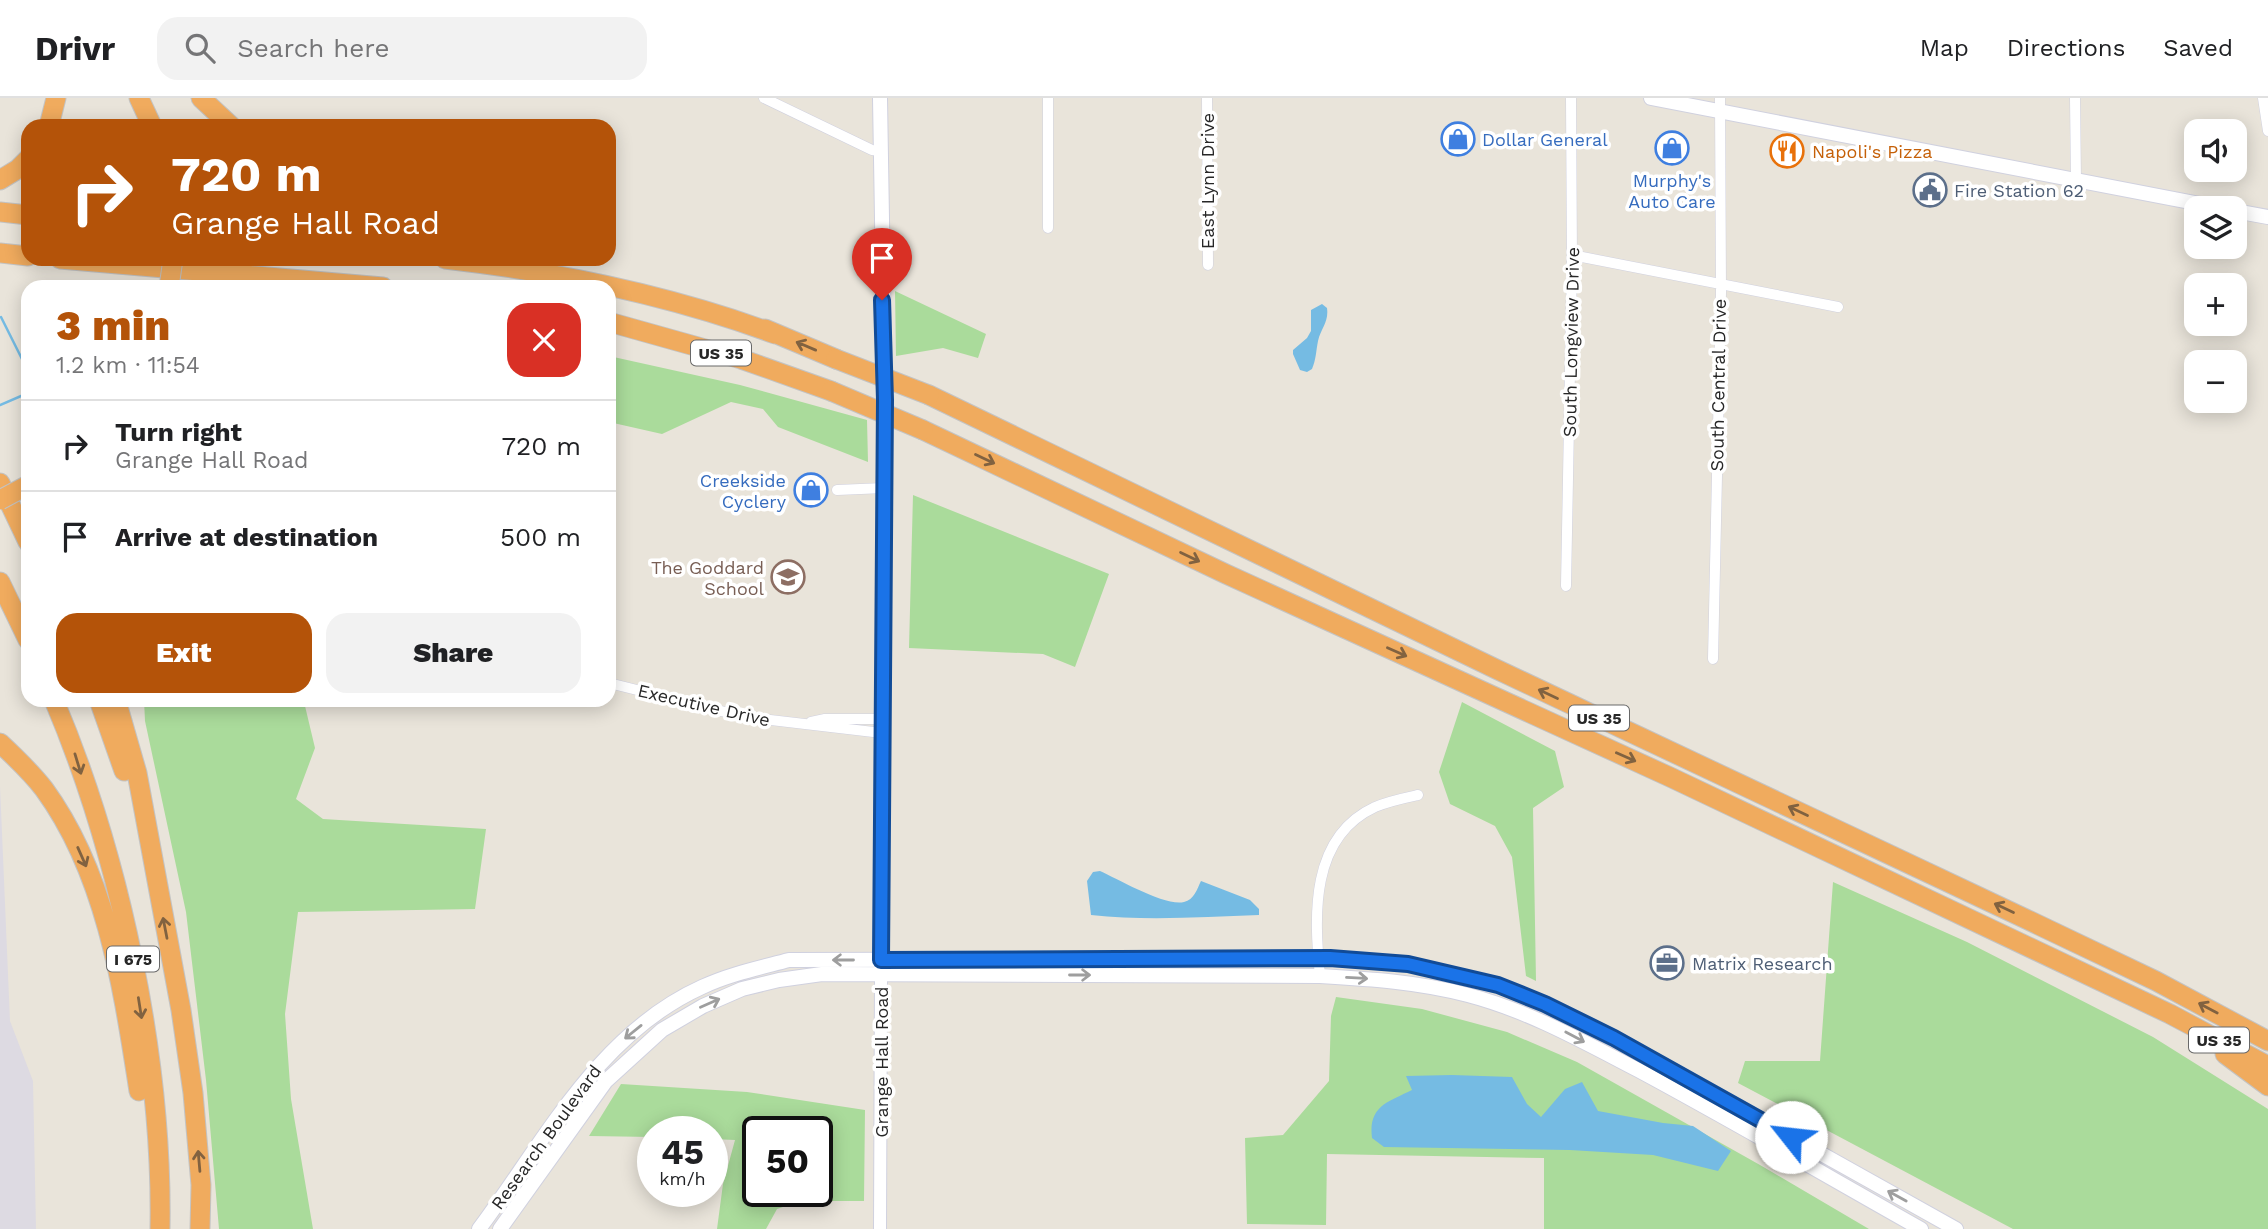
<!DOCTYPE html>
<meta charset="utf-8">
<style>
body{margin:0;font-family:"Work Sans",sans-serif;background:#f2f2f2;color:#202124;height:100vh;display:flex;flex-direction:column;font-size:26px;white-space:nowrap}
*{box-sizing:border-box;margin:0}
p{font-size:23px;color:#757577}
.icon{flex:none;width:38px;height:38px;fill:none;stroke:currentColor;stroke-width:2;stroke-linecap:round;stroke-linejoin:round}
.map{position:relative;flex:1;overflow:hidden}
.panel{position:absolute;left:21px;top:182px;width:595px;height:427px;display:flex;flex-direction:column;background:#fff;border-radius:21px;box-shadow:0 4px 18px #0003}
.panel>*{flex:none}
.guide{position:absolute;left:21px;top:21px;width:595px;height:147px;border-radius:21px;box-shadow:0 4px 18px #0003;background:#b45309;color:#fff;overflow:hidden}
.fabs{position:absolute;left:2184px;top:21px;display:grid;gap:14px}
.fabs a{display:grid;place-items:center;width:63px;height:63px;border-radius:14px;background:#fff;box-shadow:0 4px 18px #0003;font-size:35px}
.speed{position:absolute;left:637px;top:1018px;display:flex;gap:14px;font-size:35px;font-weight:700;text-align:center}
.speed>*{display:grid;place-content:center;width:91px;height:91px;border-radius:50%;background:#fff;box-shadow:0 4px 18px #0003;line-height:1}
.speed small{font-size:18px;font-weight:400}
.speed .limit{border:4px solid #111;border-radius:10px;background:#fff;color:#111}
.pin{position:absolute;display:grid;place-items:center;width:60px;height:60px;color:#fff;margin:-72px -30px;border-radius:50% 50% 50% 0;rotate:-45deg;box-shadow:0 0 7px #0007}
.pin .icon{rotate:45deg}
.me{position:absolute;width:77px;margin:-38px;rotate:299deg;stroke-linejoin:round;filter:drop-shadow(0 0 5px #0008)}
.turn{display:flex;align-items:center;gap:24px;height:147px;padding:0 35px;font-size:32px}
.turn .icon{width:91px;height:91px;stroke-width:2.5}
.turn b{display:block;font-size:49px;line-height:60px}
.round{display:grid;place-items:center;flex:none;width:74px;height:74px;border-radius:21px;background:#f2f2f2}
.headline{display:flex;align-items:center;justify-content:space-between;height:119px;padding:0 35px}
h1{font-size:42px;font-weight:800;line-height:52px;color:#b45309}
.button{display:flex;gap:14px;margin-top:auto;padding:14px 35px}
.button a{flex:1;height:80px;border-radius:21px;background:#b45309;color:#fff;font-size:28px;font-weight:800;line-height:80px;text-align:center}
.button a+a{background:#f2f2f2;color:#202124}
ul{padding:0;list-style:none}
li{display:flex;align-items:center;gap:21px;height:91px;padding:0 35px;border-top:2px solid #e0e0e0}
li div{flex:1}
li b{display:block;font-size:26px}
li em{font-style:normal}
header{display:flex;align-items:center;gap:42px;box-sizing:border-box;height:98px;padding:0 35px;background:#fff;border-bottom:2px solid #e0e0e0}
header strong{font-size:33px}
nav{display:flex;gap:38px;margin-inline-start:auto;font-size:24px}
.search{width:490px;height:63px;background:#f2f2f2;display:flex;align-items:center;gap:18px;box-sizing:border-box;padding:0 24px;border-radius:21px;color:#757577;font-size:26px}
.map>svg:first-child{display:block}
.industrial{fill:#dddae2}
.green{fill:#aadb9b;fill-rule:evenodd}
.water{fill:#75bbe3}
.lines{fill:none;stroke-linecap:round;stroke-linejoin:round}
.stream{stroke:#75bbe3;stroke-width:2.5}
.minor-casing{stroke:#d0d1df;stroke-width:11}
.tertiary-casing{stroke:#d0d1df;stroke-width:14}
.secondary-casing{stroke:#d0d1df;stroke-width:16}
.motorway-casing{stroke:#c3c3c3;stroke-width:21}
.minor{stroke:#fff;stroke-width:10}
.tertiary{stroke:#fff;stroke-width:12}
.secondary{stroke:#fff;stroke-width:14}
.motorway{stroke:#f0ab5e;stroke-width:19}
.motorway-bridge-casing{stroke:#c3c3c3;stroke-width:21;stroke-linecap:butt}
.motorway-bridge{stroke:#f0ab5e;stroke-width:19}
.oneway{stroke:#816240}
.oneway2{stroke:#9e9e9e}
.route-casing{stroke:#114b97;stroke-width:18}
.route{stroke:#1a73e8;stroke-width:12}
.labels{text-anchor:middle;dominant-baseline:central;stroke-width:7;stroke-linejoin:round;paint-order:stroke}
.shield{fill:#fff;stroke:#686868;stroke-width:2}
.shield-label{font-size:16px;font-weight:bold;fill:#272727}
.shop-label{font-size:18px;fill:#366cbe;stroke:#fff;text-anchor:start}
.food-label{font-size:18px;fill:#c56008;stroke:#fff;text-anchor:start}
.street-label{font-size:18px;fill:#272727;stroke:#fff}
.service-label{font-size:18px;fill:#4e5e75;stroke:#fff;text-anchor:start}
.education-label{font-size:18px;fill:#785e54;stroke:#fff;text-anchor:end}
</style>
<header>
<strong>Drivr</strong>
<div class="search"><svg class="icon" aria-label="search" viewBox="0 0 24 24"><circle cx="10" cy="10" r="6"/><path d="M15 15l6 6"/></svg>Search here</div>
<nav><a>Map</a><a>Directions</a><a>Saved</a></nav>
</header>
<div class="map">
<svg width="2268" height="1131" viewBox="0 0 2268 1131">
<rect width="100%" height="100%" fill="#e9e4da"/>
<path class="industrial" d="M0,688L10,923L33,983L36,1131H0Z"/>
<path class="green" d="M895,193L986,236L978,260L943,250L896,258Z
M609,258L740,287L867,322L868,364L778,329L763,311L731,304L662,336L609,324Z
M913,397L1109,476L1075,569L1043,556L909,550Z
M144,602H306L305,608L315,650L296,701L323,721L486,731L475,811L298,814L285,916L291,1001L313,1131H219L206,982L186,814L145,623Z
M1462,604L1555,653L1564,689L1533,710L1536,883L1526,878L1512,759L1495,728L1450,706L1439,674Z
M1833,784L1967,844L2153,939L2268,1011V1131H2013L1738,985L1745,963H1820Z
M1336,899L1422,911L1507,934L1577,964L1760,1067L1869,1131H1544V1060L1327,1056L1326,1127L1247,1126L1245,1040L1283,1037L1329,983L1331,918Z
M621,986L747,994L865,1012L864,1103H801L777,1111L766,1131H717L723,1086L735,1042L712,1041V1034H653V1039L589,1038ZM758,1034H817V1094H758Z"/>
<path class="water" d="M1322,206L1327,210C1329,224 1321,230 1318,243C1316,253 1316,262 1312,271L1307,274L1300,272L1293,256V252L1307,240L1311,233V212Z
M1100,773C1118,781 1166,809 1184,804C1194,802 1197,791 1201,783L1250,802L1259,811V817C1203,819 1146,823 1091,817L1087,783L1093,774Z
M1452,977L1512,979L1527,1006L1541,1019L1565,991L1582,984L1598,1013L1663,1025L1693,1028L1731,1053L1718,1073L1653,1057L1570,1052L1384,1049L1372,1040C1368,1008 1388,1004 1412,992L1406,978Z"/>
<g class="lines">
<path class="stream" d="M1,219L28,273
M0,307L28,295"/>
<defs>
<path id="minor" d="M764,0L872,52L880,53
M1048,0V130
M1207,0L1208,167
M2075,0L2076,82
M2263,0L2268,33
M1572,157L1838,209
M837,392L884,390
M1566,488L1572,164L1571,0
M1713,561L1721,194L1720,0
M609,585L745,619L882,635
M811,624L825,621H882
M1320,878C1314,817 1310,739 1375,709C1389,703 1404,700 1418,697"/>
<path id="tertiary" d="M880,1131L881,877"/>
<path id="secondary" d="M880,0L885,302L881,872
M1651,0L2221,110
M2235,113L2268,119
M479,1131C544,1044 598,936 702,889C730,876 759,870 789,862L1330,861L1408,866L1498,887L1522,896L1614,940L1956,1131
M500,1131L606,983L662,932L703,908L742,891L779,882L822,876L1320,878C1370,881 1419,884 1468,897C1529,913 1582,943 1638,972C1733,1023 1827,1078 1921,1131"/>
<path id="motorway" d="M139,0L152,28
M201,0L231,28
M49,28L56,0
M0,82L18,71L28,61
M0,114L28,117
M0,155L28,158
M60,161L383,189
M445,161C557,174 669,197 775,236
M609,224L741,261L831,293
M765,231L836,261
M929,297L1496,571L2026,821L2156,883L2268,943
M923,332L1226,476L1670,679L2170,916L2268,968
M0,385L28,444
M0,484L28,542
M54,602C120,758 163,961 160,1131
M99,602L124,673
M116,602L137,675L181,912L193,995L201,1087L200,1131
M0,645C15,659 31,674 44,691C107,777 123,891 139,993
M2225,956L2268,988"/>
</defs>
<use href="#minor" class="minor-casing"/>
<use href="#tertiary" class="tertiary-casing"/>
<use href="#secondary" class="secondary-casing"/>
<use href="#motorway" class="motorway-casing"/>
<use href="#minor" class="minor"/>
<use href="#tertiary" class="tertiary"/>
<use href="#secondary" class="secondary"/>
<use href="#motorway" class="motorway"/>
<defs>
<path id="motorway-bridge" d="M169,189L173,161
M836,261L929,297
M831,293L923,332
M0,402L28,387"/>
</defs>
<use href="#motorway-bridge" class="motorway-bridge-casing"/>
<use href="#motorway-bridge" class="motorway-bridge"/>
</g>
<defs><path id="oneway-shaft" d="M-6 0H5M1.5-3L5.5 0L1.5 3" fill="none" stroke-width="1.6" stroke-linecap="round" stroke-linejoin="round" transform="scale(1.75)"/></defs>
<g class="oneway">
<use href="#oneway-shaft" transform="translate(806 248) rotate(-157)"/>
<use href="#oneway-shaft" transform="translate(985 361) rotate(25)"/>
<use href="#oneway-shaft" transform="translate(1190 459) rotate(26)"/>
<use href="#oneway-shaft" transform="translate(1397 554) rotate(24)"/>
<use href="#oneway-shaft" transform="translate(1548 596) rotate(-155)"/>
<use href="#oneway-shaft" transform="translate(1626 659) rotate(24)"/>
<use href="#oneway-shaft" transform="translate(78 666) rotate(73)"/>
<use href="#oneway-shaft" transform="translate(1798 713) rotate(-155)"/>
<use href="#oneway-shaft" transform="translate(82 759) rotate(66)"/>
<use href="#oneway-shaft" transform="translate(2004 810) rotate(-155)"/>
<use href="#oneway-shaft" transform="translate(165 830) rotate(-101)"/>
<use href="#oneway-shaft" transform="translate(140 910) rotate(81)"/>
<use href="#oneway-shaft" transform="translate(2208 910) rotate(-152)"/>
<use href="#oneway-shaft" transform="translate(199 1063) rotate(-95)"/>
</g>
<g class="oneway2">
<use href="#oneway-shaft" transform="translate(843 862) rotate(180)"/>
<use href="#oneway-shaft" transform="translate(1080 877)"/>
<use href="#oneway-shaft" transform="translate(1357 880) rotate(3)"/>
<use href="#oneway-shaft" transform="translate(710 905) rotate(-24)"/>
<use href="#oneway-shaft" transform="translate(633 934) rotate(141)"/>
<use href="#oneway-shaft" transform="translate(1575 939) rotate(28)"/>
<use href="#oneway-shaft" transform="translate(1897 1098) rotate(-151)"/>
</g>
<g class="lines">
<defs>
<path id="route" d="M882,202L885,302L881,862L1330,860L1408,866L1498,887L1545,906L1614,940L1791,1039"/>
</defs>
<use href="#route" class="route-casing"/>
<use href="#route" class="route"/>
</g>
<defs>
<symbol id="shop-ring" viewBox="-11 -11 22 22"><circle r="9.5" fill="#fff" stroke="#3f7fe0" stroke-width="1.5"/><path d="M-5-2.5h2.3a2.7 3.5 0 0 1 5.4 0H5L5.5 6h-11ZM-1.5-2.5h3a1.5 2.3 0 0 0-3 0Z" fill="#3f7fe0"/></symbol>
<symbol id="restaurant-ring" viewBox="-11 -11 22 22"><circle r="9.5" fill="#fff" stroke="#e8710a" stroke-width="1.5"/><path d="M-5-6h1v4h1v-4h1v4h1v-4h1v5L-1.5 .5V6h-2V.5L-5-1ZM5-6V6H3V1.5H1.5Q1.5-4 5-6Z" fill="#e8710a"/></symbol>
<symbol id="civic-ring" viewBox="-11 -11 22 22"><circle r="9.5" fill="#fff" stroke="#5c6f8a" stroke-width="1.5"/><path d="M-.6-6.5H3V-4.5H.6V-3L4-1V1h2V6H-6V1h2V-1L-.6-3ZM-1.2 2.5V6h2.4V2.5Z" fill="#5c6f8a"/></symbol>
<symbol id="school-ring" viewBox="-11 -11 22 22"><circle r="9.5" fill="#fff" stroke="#8d6e63" stroke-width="1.5"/><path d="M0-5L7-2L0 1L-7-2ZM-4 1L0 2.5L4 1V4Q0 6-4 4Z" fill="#8d6e63"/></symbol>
<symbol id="office-ring" viewBox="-11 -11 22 22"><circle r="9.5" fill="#fff" stroke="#5c6f8a" stroke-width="1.5"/><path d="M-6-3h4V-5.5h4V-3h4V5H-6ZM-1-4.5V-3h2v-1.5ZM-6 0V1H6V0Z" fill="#5c6f8a"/></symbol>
</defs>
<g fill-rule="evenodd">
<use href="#shop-ring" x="1439" y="22" width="38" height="38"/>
<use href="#shop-ring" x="1653" y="31" width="38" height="38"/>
<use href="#restaurant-ring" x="1768" y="34" width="38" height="38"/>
<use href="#civic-ring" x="1911" y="73" width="38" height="38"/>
<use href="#shop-ring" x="792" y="373" width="38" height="38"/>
<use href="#school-ring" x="769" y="460" width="38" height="38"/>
<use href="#office-ring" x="1648" y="846" width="38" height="38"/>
</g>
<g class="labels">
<g class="shield">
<rect x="691" y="242.5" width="60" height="25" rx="5"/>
<rect x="1569" y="607.5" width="60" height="25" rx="5"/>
<rect x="107" y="848.5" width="52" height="25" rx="5"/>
<rect x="2189" y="929.5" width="60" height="25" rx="5"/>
</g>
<g class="shield-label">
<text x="721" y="255">US 35</text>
<text x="1599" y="620">US 35</text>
<text x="133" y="861">I 675</text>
<text x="2219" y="942">US 35</text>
</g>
<g class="shop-label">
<text x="1482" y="41">Dollar General</text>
<text x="1672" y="82" text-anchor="middle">Murphy's<tspan x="1672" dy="21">Auto Care</tspan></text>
<text x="786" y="382" text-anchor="end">Creekside<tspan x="786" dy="21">Cyclery</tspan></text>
</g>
<g class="food-label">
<text x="1812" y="53">Napoli's Pizza</text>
</g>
<g class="street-label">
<text transform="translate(1207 83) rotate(-90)">East Lynn Drive</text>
<text transform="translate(1571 244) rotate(-89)">South Longview Drive</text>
<text transform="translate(1718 287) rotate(-89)">South Central Drive</text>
<text transform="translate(704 607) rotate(13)">Executive Drive</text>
<text transform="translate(881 964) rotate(-90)">Grange Hall Road</text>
<text transform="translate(546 1039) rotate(-54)">Research Boulevard</text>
</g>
<g class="service-label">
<text x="1954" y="92">Fire Station 62</text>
<text x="1692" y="865">Matrix Research</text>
</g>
<g class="education-label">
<text x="764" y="469">The Goddard<tspan x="764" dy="21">School</tspan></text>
</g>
</g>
</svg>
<div class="fabs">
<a><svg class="icon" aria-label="sound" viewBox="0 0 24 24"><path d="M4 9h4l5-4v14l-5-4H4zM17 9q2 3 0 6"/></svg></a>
<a><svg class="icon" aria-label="layers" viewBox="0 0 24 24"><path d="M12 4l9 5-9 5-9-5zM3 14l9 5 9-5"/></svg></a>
<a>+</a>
<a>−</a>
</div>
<div class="speed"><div>45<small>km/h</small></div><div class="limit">50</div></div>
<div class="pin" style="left:882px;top:202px;background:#d93025"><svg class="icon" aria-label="arrive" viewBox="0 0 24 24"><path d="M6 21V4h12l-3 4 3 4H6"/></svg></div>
<svg class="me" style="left:1791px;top:1039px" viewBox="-20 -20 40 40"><circle r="19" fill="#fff"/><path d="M0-13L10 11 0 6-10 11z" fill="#1a73e8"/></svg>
<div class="guide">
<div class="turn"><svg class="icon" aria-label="right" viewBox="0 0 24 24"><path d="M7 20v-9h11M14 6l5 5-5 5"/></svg><div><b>720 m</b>Grange Hall Road</div></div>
</div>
<section class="panel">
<div class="headline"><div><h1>3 min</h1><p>1.2 km · 11:54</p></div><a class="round" style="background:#d93025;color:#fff"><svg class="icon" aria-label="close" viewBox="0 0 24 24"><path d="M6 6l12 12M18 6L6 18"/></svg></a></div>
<ul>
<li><svg class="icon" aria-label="right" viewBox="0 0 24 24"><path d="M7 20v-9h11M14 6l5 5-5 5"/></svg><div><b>Turn right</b><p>Grange Hall Road</p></div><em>720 m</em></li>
<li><svg class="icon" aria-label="arrive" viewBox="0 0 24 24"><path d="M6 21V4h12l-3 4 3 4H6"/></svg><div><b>Arrive at destination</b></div><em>500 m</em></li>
</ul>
<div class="button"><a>Exit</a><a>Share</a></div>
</section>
</div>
